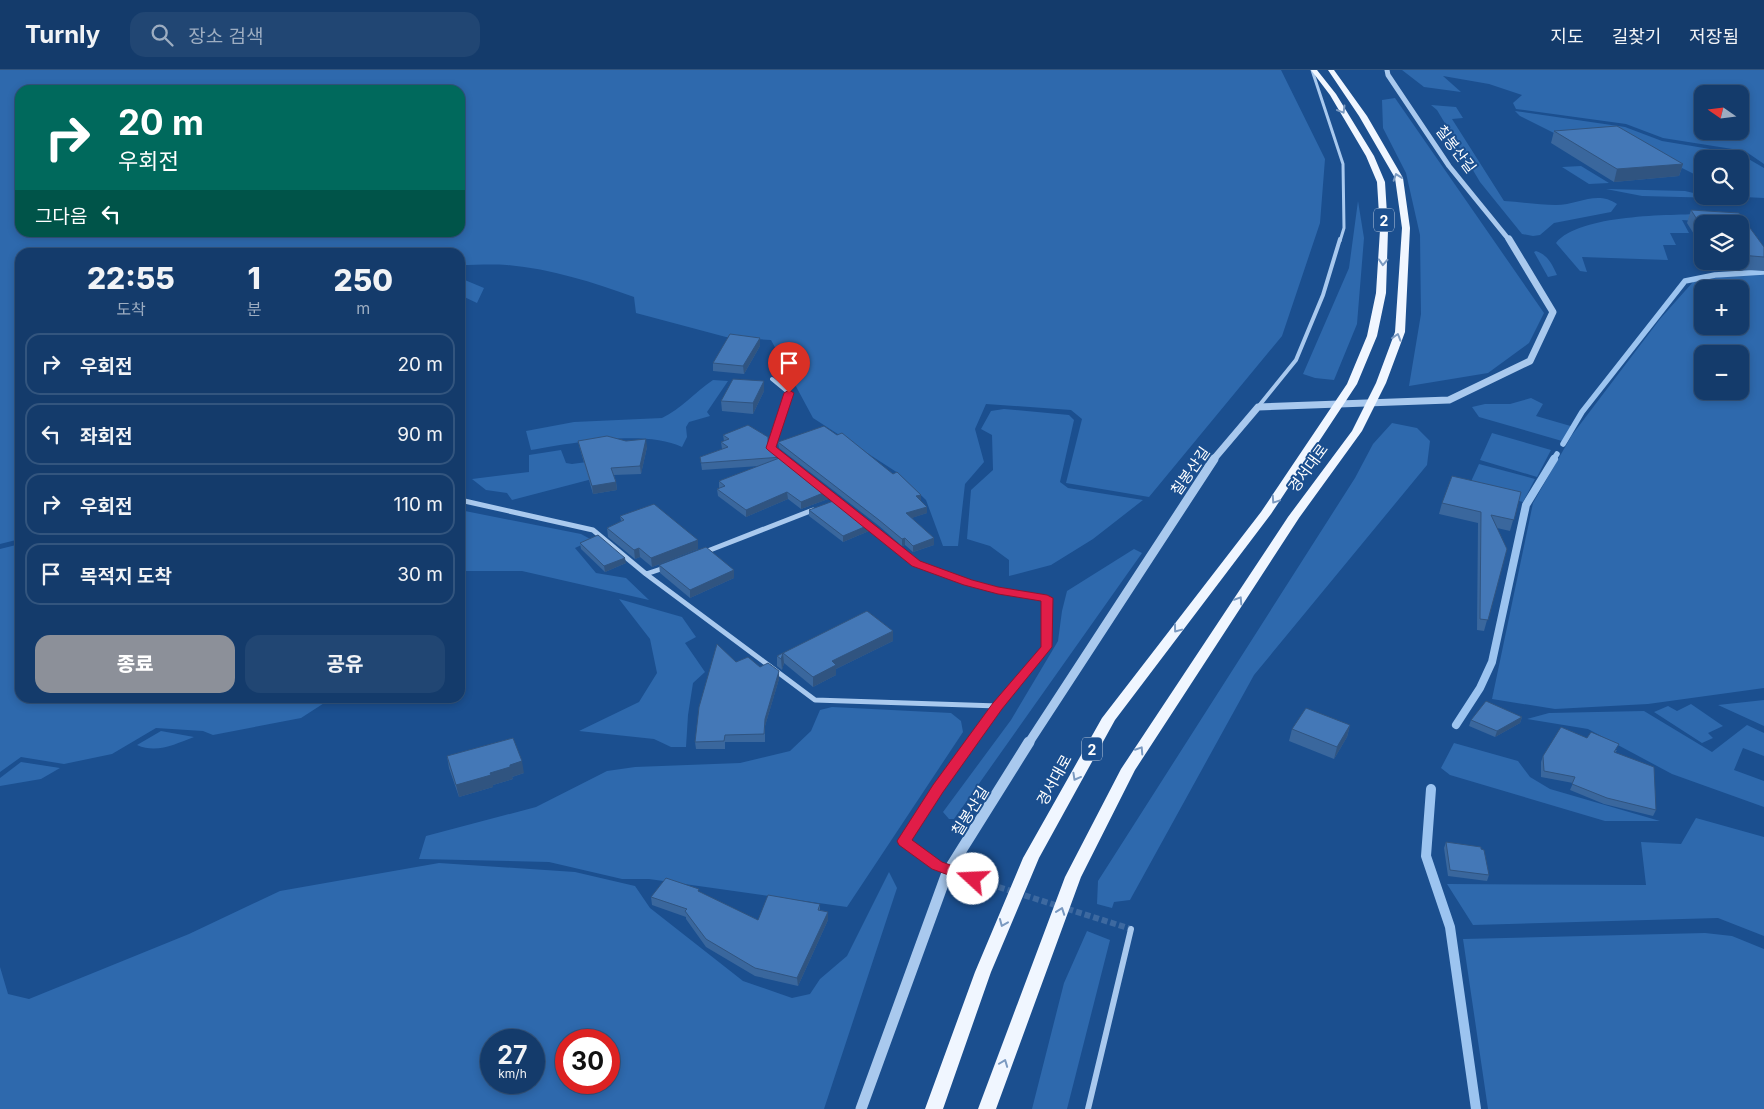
<!DOCTYPE html>
<html lang="ko">
<meta charset="utf-8">
<style>
body{margin:0;font-family:Inter,"Noto Sans KR",sans-serif;background:#214673;color:#f1f3f6;height:100vh;display:flex;flex-direction:column;font-size:19px;white-space:nowrap}
*{box-sizing:border-box;margin:0}
p{font-size:16px;color:#9dadc1}
.icon{flex:none;width:28px;height:28px;fill:none;stroke:currentColor;stroke-width:2;stroke-linecap:round;stroke-linejoin:round}
.map{position:relative;flex:1;overflow:hidden}
.panel{position:absolute;left:15px;top:178px;width:450px;height:455px;display:flex;flex-direction:column;background:#143b6b;border-radius:15px;box-shadow:0 2px 8px #0003,0 0 0 1px #33557e}
.panel>*{flex:none}
.top-card{position:absolute;left:15px;top:15px;width:450px;height:152px;border-radius:15px;box-shadow:0 2px 8px #0003,0 0 0 1px #33557e;background:#00695c;color:#fff;overflow:hidden}
.needle{width:32px;rotate:284deg}
.fabs{position:absolute;left:1694px;top:15px;display:grid;gap:10px}
.fabs a{display:grid;place-items:center;width:55px;height:55px;border-radius:10px;background:#143b6b;box-shadow:0 2px 8px #0003,0 0 0 1px #33557e;font-size:25px}
.speed{position:absolute;left:480px;top:959px;display:flex;gap:10px;font-size:25px;font-weight:700;text-align:center}
.speed>*{display:grid;place-content:center;width:65px;height:65px;border-radius:50%;background:#143b6b;box-shadow:0 2px 8px #0003,0 0 0 1px #33557e;line-height:1}
.speed small{font-size:12px;font-weight:400}
.speed .limit{border:8px solid #d22;background:#fff;color:#111}
.pin{position:absolute;display:grid;place-items:center;width:42px;height:42px;color:#fff;margin:-51px -21px;border-radius:50% 50% 50% 0;rotate:-45deg;box-shadow:0 0 5px #0007}
.pin .icon{rotate:45deg}
.me{position:absolute;width:55px;margin:-28px;rotate:290deg;stroke-linejoin:round;filter:drop-shadow(0 0 4px #0008)}
.turn{display:flex;align-items:center;gap:18px;height:105px;padding:0 20px;font-size:22px}
.turn .icon{width:65px;height:65px;stroke-width:2.5}
.turn b{display:block;font-size:35px;line-height:42px}
.then{display:flex;align-items:center;height:48px;padding:0 20px;background:#0003;gap:10px;font-size:19px}
.eta{display:flex;justify-content:space-evenly;align-items:center;height:85px;text-align:center}
.eta b{font-size:30px;font-weight:800;line-height:35px}
.primary-button{display:flex;gap:10px;margin-top:auto;padding:10px 20px}
.primary-button a{flex:1;height:58px;border-radius:15px;background:#8c9099;color:#fff;font-size:20px;font-weight:800;line-height:58px;text-align:center}
.primary-button a+a{background:#214673;color:#f1f3f6}
ul{padding:0;list-style:none}
li{display:flex;align-items:center;gap:15px;height:62px;margin:0 10px 8px;padding:0 10px;border:2px solid #33557e;border-radius:15px}
li div{flex:1}
li b{display:block;font-size:19px}
li em{font-style:normal}
header{display:flex;align-items:center;gap:30px;box-sizing:border-box;height:70px;padding:0 25px;background:#143b6b;border-bottom:1px solid #33557e}
header strong{font-size:24px}
nav{display:flex;gap:28px;margin-inline-start:auto;font-size:18px}
.search{width:350px;height:45px;background:#214673;display:flex;align-items:center;gap:12px;box-sizing:border-box;padding:0 18px;border-radius:15px;color:#9dadc1;font-size:19px}
.map>svg:first-child{display:block}
.green{fill:#2e69ad;fill-rule:evenodd}
.lines{fill:none;stroke-linecap:round;stroke-linejoin:round}
.stream-far2{stroke:#9cc4f0;stroke-width:5.5}
.stream-far1{stroke:#9cc4f0;stroke-width:8}
.stream{stroke:#9cc4f0;stroke-width:10}
.minor-tunnel{stroke:#3d69a0;stroke-width:6;stroke-dasharray:6 3;stroke-linecap:butt}
.minor-far3{stroke:#a9c9ee;stroke-width:3}
.minor-far2{stroke:#a9c9ee;stroke-width:4}
.minor-far1{stroke:#a9c9ee;stroke-width:5}
.minor{stroke:#a9c9ee;stroke-width:6}
.tertiary-far3{stroke:#a9c9ee;stroke-width:5}
.tertiary-far2{stroke:#a9c9ee;stroke-width:7}
.tertiary-far1{stroke:#a9c9ee;stroke-width:9}
.tertiary{stroke:#a9c9ee;stroke-width:11}
.primary{fill:#f0f6ff;fill-rule:evenodd}
.wall{fill:#3a679d}
.shaded-wall{fill:#305480}
.building{fill:#4478b7;stroke:#305480}
.oneway{stroke:#7b9ac1}
.route{fill:#e11d48;stroke:#92132f}
.labels{text-anchor:middle;dominant-baseline:central;stroke-width:4;stroke-linejoin:round;paint-order:stroke}
.shield{fill:#1b4f8f;stroke:#bbcadd;stroke-width:1}
.shield-label{font-size:14px;font-weight:bold;fill:#fff}
.street-label{font-size:15px;fill:#fff;stroke:#1b4f8f}
</style>
<header>
<strong>Turnly</strong>
<div class="search"><svg class="icon" aria-label="search" viewBox="0 0 24 24"><circle cx="10" cy="10" r="6"/><path d="M15 15l6 6"/></svg>장소 검색</div>
<nav><a>지도</a><a>길찾기</a><a>저장됨</a></nav>
</header>
<div class="map">
<svg width="1764" height="1039" viewBox="0 0 1764 1039">
<rect width="100%" height="100%" fill="#1b4f8f"/>
<path class="green" d="M0,0H1281L1325,89L1320,153L1282,266L1149,427L1066,413L1082,349L1071,340L986,334L975,359L984,392L965,414L958,476H943L926,430L898,403L813,348L771,270L726,267L636,243L634,227C592,212 551,199 507,195C491,194 475,195 460,195V182H20V469L0,474ZM20,20H460V162H20Z
M1402,0H1764V94L1745,81L1663,68L1626,54L1516,39L1513,33L1522,25L1489,14L1443,6L1461,22L1424,17ZM1702,24H1740V61H1702Z
M1395,28L1544,243L1529,273L1488,303L1409,316L1421,244L1420,165L1406,103L1383,58L1382,30Z
M1431,35L1456,37L1463,48L1452,49L1504,131C1521,132 1540,135 1556,135C1578,135 1597,120 1617,134L1611,142L1554,153L1540,165L1533,166L1522,164L1480,112L1437,40Z
M1515,41L1625,57L1662,71L1740,84L1764,98V128L1722,126H1740V89H1702V108L1618,66L1558,65L1520,46Z
M1581,96L1609,113L1589,114L1562,97Z
M1606,119L1685,121L1702,125V126L1718,128L1642,126Z
M1358,131L1364,168L1357,254L1334,310L1315,308L1303,304L1349,198Z
M1706,144L1711,152L1682,150L1689,163H1670L1676,175H1663L1668,190L1582,187L1587,202L1580,201L1556,173C1579,144 1670,145 1706,144Z
M1536,181C1548,185 1552,194 1557,205L1548,207L1534,182Z
M1764,205V618L1648,634L1555,639L1492,629L1533,433L1572,365L1660,249L1693,212L1726,206ZM1702,219H1740V256H1702ZM1702,284H1740V321H1702Z
M460,208L484,218L477,233L460,225Z
M713,310L728,311L707,342L710,346L689,352L686,357L687,367L682,377C645,359 571,373 531,380L526,361L574,352L662,348C681,339 695,322 713,310Z
M1531,328L1543,334L1536,346L1574,357L1562,371L1479,347L1472,337L1485,334H1510Z
M1004,339L1069,345L1074,350L1060,412L1068,418L1143,430L1093,469L1051,495L1009,506V490L990,476L967,469L971,420L993,400L992,365L981,359L991,341Z
M1392,353L1417,358L1430,371L1427,395L1254,605L1130,830L1114,832L1112,838L1097,834L1098,811L1355,408L1373,374Z
M1492,363L1551,380L1537,407L1480,390Z
M561,380L566,393L572,394L617,388L619,402L512,430L507,423L486,420L472,409L529,402V385Z
M1479,394L1535,409L1523,432L1468,418Z
M460,440L581,464L592,470L575,478L596,503L626,508L649,530L522,501H460Z
M20,474V628H332L301,648L213,665L203,661L156,658L112,684L64,694L21,687L0,702V479Z
M1134,479L1142,483L954,749H949L943,742L1011,650L1058,571L1062,541L1067,521Z
M619,529L682,547L696,567L685,573L705,602L693,613L688,645L686,677H671L654,669L579,661L639,632L657,603L650,569Z
M1764,630V656L1718,635Z
M1691,634L1723,656L1708,663L1713,668L1702,673L1654,642L1668,636L1677,641Z
M832,637L951,643L961,651L963,662L847,837L649,809H622L549,792L419,789L426,766L536,737L607,701L635,697L740,693L790,681L811,661L820,640Z
M1644,641L1712,682L1747,655L1764,663V686L1743,678L1734,700L1764,711V737L1672,704L1588,659L1527,649L1549,643Z
M161,661L194,667C175,674 157,684 137,675Z
M1454,673L1518,691L1530,707L1550,719L1660,751H1605L1450,705L1441,698Z
M21,692L60,698L41,709L0,716V708Z
M1696,748L1764,767V866L1718,848L1473,855L1447,814L1646,815L1641,772L1681,774Z
M439,793L575,802L635,816L650,838L743,911L792,928L810,924L820,909L847,886L889,802L897,818L824,1039H0V897L8,924L29,929L189,864L280,821ZM491,970H534V1012H491ZM566,970H609V1012H566Z
M1087,861L1110,870L1067,1039H1032L1064,913Z
M1705,863L1732,866L1764,879V1039H1488L1463,869Z"/>
<g class="lines">
<path class="stream-far2" d="M1563,374L1582,342L1685,211L1715,205L1764,202
M1553,390L1557,384"/>
<path class="stream-far1" d="M1456,655L1480,618L1492,592L1526,435L1554,389"/>
<path class="stream" d="M1431,719L1426,786L1450,857L1476,1039"/>
<path class="minor-tunnel" d="M973,809L1131,859"/>
<path class="minor-far3" d="M1312,0L1343,94L1344,158L1340,171"/>
<path class="minor-far2" d="M772,309L789,323L771,377L774,380
M1258,337L1296,290L1323,225L1340,169"/>
<path class="minor-far1" d="M824,420L840,433
M460,430L593,460L646,504L815,630L998,636L971,674
M865,452L916,493L968,512L998,520L1047,528L1046,577L998,636
M705,482L813,440
M646,504L664,498"/>
<path class="minor" d="M972,672L904,771L937,795L973,809
M1088,1039L1131,859"/>
<path class="tertiary-far3" d="M1387,0L1388,5L1449,96L1510,171"/>
<path class="tertiary-far2" d="M1213,390L1258,337L1449,330L1530,291L1553,242L1509,169"/>
<path class="tertiary-far1" d="M1028,674L1214,389"/>
<path class="tertiary" d="M861,1039L947,803L1029,672"/>
<path class="primary" d="M1311,0H1317L1336,24L1374,86L1385,112L1388,160L1386,223L1377,266L1357,314L1271,444L1115,650L1039,788L991,902L943,1039H925L975,902L1023,788L1102,648L1261,442L1347,314L1367,266L1376,223L1380,160L1377,112L1366,86L1330,25Z
M1328,0H1334L1367,46L1403,108L1410,158L1405,262L1386,313L1362,361L1299,448L1135,700L1081,807L996,1039H978L1065,807L1121,699L1288,447L1352,361L1376,313L1395,262L1402,158L1395,108L1359,46Z"/>
</g>
<path class="wall" d="M1554,61L1683,94L1679,106L1614,112L1551,73Z
M1691,140L1739,143L1764,177V201L1716,198L1712,191H1740V154H1702V177L1687,153Z
M760,268V276L744,304L713,301V293Z
M764,321L753,344L722,341L721,331Z
M723,365L768,373L828,429L801,439L788,429L746,447L718,426L717,419L719,418V411L759,396L702,400L700,387L722,379L721,372L724,371Z
M578,371L647,377L641,404L614,405L616,412L617,420L593,424L580,379Z
M778,372L927,437V443L911,448L934,468V475L913,482L905,475L902,476L879,456L779,378Z
M1521,422L1510,461L1497,458L1507,479L1484,561L1477,560L1478,453L1439,444L1442,433Z
M809,440L869,461L843,472L809,446Z
M620,446L698,479L652,497L640,487L635,489L608,467L607,458L621,451Z
M580,473L626,493L605,502L581,479Z
M659,495L734,508L690,528L660,503Z
M867,541L893,561V571L836,599V605L813,617L784,593L782,600L777,596V586Z
M736,592L760,597L779,609L765,656V672H725V679H696L695,672Z
M1522,647L1520,653L1495,667L1469,656L1471,650Z
M1350,655L1347,667L1334,689L1289,671L1292,659Z
M1617,680L1615,683L1656,740L1653,746L1604,734L1570,720L1573,713L1541,707V692L1543,686Z
M447,686L524,703L512,707L513,709L493,715V717L459,727L449,698Z
M1446,772L1489,805L1487,811L1448,806L1444,778Z
M700,822L758,850L820,834V840L828,842V850L798,916L755,906L706,877L686,849V847L652,835L651,827Z"/>
<path class="shaded-wall" d="M1683,94L1679,106L1614,112L1617,99Z
M760,268V276L744,304L743,296Z
M764,311V321L753,344V333Z
M646,369L647,377L641,404L640,396Z
M616,412L617,420L593,424L592,416Z
M828,421V429L801,439V432Z
M787,422L788,429L746,447V440Z
M921,425V431L916,426Z
M927,437V443L906,450V443Z
M869,455V461L843,472V466Z
M905,468V475L902,476V469Z
M934,468V475L913,482V476Z
M698,470V479L652,497L651,488Z
M639,478L640,487L635,489L634,480Z
M625,488L626,493L605,502L604,496Z
M734,500V508L690,528V520Z
M893,561V571L836,599V605L813,617V607L832,591Z
M783,583L784,593L782,600L781,589Z
M779,601V609L765,656V672V649Z
M1522,647L1520,653L1495,667L1497,661Z
M1350,655L1347,667L1334,689L1337,677Z
M522,691L524,703L512,707L513,709L493,715V717L459,727L456,715L510,695Z
M828,842V850L798,916L797,908Z"/>
<path class="building" d="M1617,56L1683,94L1617,99L1554,61Z
M1691,140L1739,143L1764,177V187L1740,185V154H1702V157Z
M730,264L760,268L743,296L713,293Z
M733,309L764,311L753,333L721,331Z
M748,355L768,367V373L828,421L801,432L787,422L746,440L717,419L725,416L719,411L782,387L701,393L700,387L728,377L721,372L729,369L723,365Z
M824,356L837,365L842,363L893,404L897,402L921,425L916,426L927,437L906,443L934,468L913,476L905,468L902,469L879,450L778,372Z
M607,366L626,371L646,369L640,396L611,398L616,412L592,416L578,371Z
M1452,406L1521,422L1514,450L1491,445L1507,479L1488,550L1480,549L1481,442L1442,433Z
M836,430L869,455L843,466L809,440Z
M654,434L698,470L651,488L639,478L634,480L607,458L624,450L620,446Z
M598,465L625,488L604,496L580,473Z
M706,477L734,500L690,520L659,495Z
M867,541L893,561L832,591L836,595L813,607L783,583Z
M717,574L736,592L748,587L760,597L768,593L779,601L765,649L764,664L725,665L724,671L695,672L699,637Z
M783,583L781,589L777,586Z
M1486,631L1522,647L1497,661L1471,650Z
M1306,638L1350,655L1337,677L1292,659Z
M1561,657L1587,668L1591,662L1619,674L1614,682L1654,697L1656,740L1607,728L1572,714L1575,707L1544,701L1543,686Z
M513,668L522,691L510,695V697L490,703L491,705L456,715L447,686Z
M1446,772L1481,777V779L1484,780L1489,805L1450,800Z
M666,808L699,819L698,821L758,850L768,825L820,834L818,840L828,842L797,908L755,898L706,869L685,841L687,839L651,827Z"/>
<defs><path id="oneway-chevron" d="M-2-3.5L2.5 0L-2 3.5" fill="none" stroke-width="1.6" stroke-linecap="round" stroke-linejoin="round" transform="scale(1.25)"/></defs>
<g class="oneway">
<use href="#oneway-chevron" transform="translate(1342 40) rotate(59)"/>
<use href="#oneway-chevron" transform="translate(1397 107) rotate(-109)"/>
<use href="#oneway-chevron" transform="translate(1383 192) rotate(93)"/>
<use href="#oneway-chevron" transform="translate(1397 267) rotate(-73)"/>
<use href="#oneway-chevron" transform="translate(1275 430) rotate(124)"/>
<use href="#oneway-chevron" transform="translate(1239 530) rotate(-57)"/>
<use href="#oneway-chevron" transform="translate(1177 559) rotate(127)"/>
<use href="#oneway-chevron" transform="translate(1140 680) rotate(-57)"/>
<use href="#oneway-chevron" transform="translate(1076 707) rotate(119)"/>
<use href="#oneway-chevron" transform="translate(1061 841) rotate(-70)"/>
<use href="#oneway-chevron" transform="translate(1003 853) rotate(113)"/>
<use href="#oneway-chevron" transform="translate(1004 993) rotate(-69)"/>
</g>
<path class="route" d="M789,320L794,323L776,377L920,491L972,510L998,517L1047,525L1053,528L1052,577L1002,639L943,722L912,770L942,792L978,805L980,809L978,812L973,814L932,799L899,775L897,771L933,715L993,633L1041,577V531L998,524L964,515L912,496L768,380L766,378L784,323Z"/>
<g class="labels">
<g class="shield">
<rect x="1374" y="138.5" width="20" height="23" rx="4"/>
<rect x="1082" y="667.5" width="20" height="23" rx="4"/>
</g>
<g class="shield-label">
<text x="1384" y="150">2</text>
<text x="1092" y="679">2</text>
</g>
<g class="street-label">
<text transform="translate(1456 79) rotate(53)">칠봉산길</text>
<text transform="translate(1308 398) rotate(-54)">경서대로</text>
<text transform="translate(1190 401) rotate(-55)">칠봉산길</text>
<text transform="translate(1054 710) rotate(-61)">경서대로</text>
<text transform="translate(970 741) rotate(-58)">칠봉산길</text>
</g>
</g>
</svg>
<div class="fabs">
<a><svg class="needle" viewBox="-14 -14 28 28"><path d="M0-13l5 13h-10z" fill="#e53935"/><path d="M0 13l5-13h-10z" fill="#9dadc1"/></svg></a>
<a><svg class="icon" aria-label="search" viewBox="0 0 24 24"><circle cx="10" cy="10" r="6"/><path d="M15 15l6 6"/></svg></a>
<a><svg class="icon" aria-label="layers" viewBox="0 0 24 24"><path d="M12 4l9 5-9 5-9-5zM3 14l9 5 9-5"/></svg></a>
<a>+</a>
<a>−</a>
</div>
<div class="speed"><div>27<small>km/h</small></div><div class="limit">30</div></div>
<div class="pin" style="left:789px;top:323px;background:#d93025"><svg class="icon" aria-label="arrive" viewBox="0 0 24 24"><path d="M6 21V4h12l-3 4 3 4H6"/></svg></div>
<svg class="me" style="left:973px;top:809px" viewBox="-20 -20 40 40"><circle r="19" fill="#fff"/><path d="M0-13L10 11 0 6-10 11z" fill="#e11d48"/></svg>
<div class="top-card">
<div class="turn"><svg class="icon" aria-label="right" viewBox="0 0 24 24"><path d="M7 20v-9h11M14 6l5 5-5 5"/></svg><div><b>20 m</b>우회전</div></div>
<div class="then">그다음<svg class="icon" aria-label="left" viewBox="0 0 24 24"><path d="M17 20v-9H6M10 6l-5 5 5 5"/></svg></div>
</div>
<section class="panel">
<div class="eta">
<div><b>22:55</b><p>도착</p></div>
<div><b>1</b><p>분</p></div>
<div><b>250</b><p>m</p></div>
</div>
<ul>
<li><svg class="icon" aria-label="right" viewBox="0 0 24 24"><path d="M7 20v-9h11M14 6l5 5-5 5"/></svg><div><b>우회전</b></div><em>20 m</em></li>
<li><svg class="icon" aria-label="left" viewBox="0 0 24 24"><path d="M17 20v-9H6M10 6l-5 5 5 5"/></svg><div><b>좌회전</b></div><em>90 m</em></li>
<li><svg class="icon" aria-label="right" viewBox="0 0 24 24"><path d="M7 20v-9h11M14 6l5 5-5 5"/></svg><div><b>우회전</b></div><em>110 m</em></li>
<li><svg class="icon" aria-label="arrive" viewBox="0 0 24 24"><path d="M6 21V4h12l-3 4 3 4H6"/></svg><div><b>목적지 도착</b></div><em>30 m</em></li>
</ul>
<div class="primary-button"><a>종료</a><a>공유</a></div>
</section>
</div>
